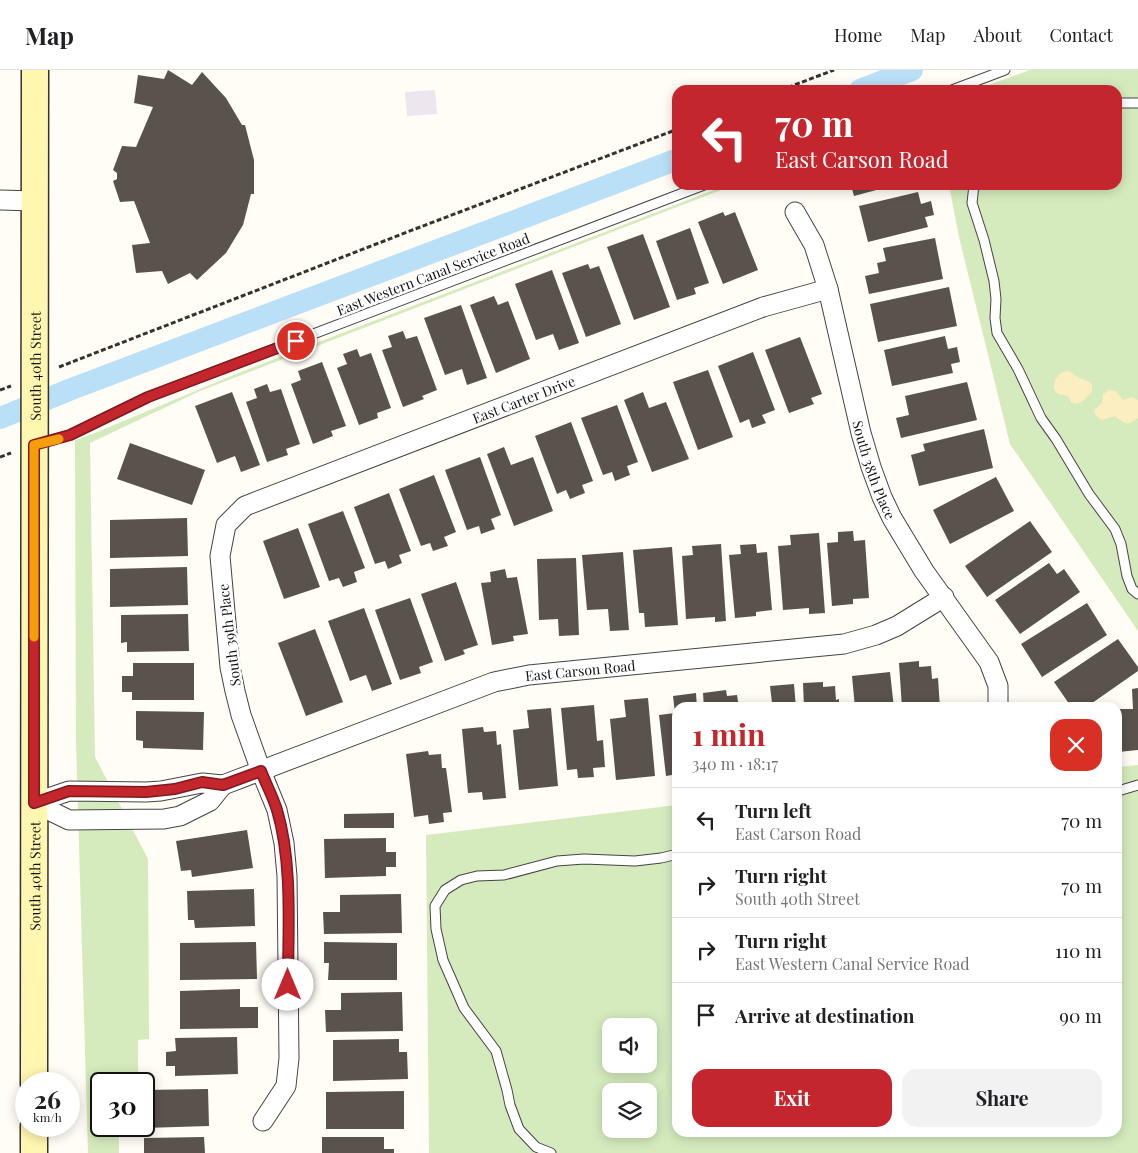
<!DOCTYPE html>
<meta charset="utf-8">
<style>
body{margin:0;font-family:"Playfair Display",serif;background:#f2f2f2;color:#202124;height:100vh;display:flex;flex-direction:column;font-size:19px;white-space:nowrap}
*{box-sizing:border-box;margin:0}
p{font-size:16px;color:#757577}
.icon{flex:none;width:28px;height:28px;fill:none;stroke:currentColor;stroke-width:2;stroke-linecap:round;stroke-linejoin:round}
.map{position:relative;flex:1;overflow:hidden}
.drawer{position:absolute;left:672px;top:632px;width:450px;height:435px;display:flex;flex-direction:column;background:#fff;border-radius:15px;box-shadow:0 2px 12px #0003}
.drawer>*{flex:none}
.banner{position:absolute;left:672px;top:15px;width:450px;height:105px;border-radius:15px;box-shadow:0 2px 12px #0003;background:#c4262e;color:#fff;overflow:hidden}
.fabs{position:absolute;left:602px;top:948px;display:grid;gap:10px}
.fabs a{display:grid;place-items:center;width:55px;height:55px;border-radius:10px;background:#fff;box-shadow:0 2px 12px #0003;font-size:25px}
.speed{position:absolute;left:15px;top:1002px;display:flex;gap:10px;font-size:25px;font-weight:700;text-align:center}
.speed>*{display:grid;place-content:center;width:65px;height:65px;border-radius:50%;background:#fff;box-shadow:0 2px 12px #0003;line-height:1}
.speed small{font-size:12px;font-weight:400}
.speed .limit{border:2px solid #111;border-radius:8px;background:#fff;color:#111}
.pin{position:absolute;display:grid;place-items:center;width:42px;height:42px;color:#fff;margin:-21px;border:2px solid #fff;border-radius:50%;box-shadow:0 1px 5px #0007}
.me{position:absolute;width:55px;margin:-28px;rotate:0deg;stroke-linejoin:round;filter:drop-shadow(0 0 4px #0008)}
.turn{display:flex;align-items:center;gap:18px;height:105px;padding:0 20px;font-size:22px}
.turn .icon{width:65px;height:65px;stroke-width:2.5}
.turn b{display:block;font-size:35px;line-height:42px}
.round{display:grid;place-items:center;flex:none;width:52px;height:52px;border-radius:15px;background:#f2f2f2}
.overview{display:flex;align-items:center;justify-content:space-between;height:85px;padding:0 20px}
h1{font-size:30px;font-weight:700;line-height:38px;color:#c4262e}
.button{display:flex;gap:10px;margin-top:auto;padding:10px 20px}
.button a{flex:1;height:58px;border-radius:15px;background:#c4262e;color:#fff;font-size:20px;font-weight:700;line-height:58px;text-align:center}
.button a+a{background:#f2f2f2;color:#202124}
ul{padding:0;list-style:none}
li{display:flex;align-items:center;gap:15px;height:65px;padding:0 20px;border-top:1px solid #e0e0e0}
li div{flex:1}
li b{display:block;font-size:19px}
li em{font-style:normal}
header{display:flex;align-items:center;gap:30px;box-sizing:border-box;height:70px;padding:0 25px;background:#fff;border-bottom:1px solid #e0e0e0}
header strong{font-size:24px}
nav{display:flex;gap:28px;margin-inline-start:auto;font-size:18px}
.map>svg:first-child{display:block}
.industrial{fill:#eee6ef}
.green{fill:#d5ebbd;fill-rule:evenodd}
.sand{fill:#fbeec1}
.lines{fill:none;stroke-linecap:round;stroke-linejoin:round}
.canal{stroke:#b9e0f7;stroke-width:22}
.building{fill:#5a524d}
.service-casing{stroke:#444;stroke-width:11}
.minor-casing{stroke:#444;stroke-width:21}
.secondary-casing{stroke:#333;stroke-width:29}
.path{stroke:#333;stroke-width:3;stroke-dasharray:5 2.5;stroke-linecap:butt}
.service{stroke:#fff;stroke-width:9}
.minor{stroke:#fff;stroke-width:19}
.secondary{stroke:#fff6b0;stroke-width:26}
.route-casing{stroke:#7f191e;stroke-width:12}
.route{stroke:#c4262e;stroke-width:9}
.slow{stroke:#f59e0b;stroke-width:9}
.labels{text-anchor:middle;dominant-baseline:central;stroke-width:5;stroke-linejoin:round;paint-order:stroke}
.street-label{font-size:14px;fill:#111;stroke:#fff}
</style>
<header>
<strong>Map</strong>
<nav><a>Home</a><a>Map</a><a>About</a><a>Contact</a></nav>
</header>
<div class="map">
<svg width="1138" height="1083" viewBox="0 0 1138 1083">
<rect width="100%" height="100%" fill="#fffdf5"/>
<path class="industrial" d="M435,20L437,44L407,46L405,22Z"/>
<path class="green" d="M1030,0H1138V561L1010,374L959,167L949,115H1118V20H975Z
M727,115H734L200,321L90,373L95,687L148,789L149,969L138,970V1012L119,1011V1014H101V1056H119V1083H88L76,673L75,370L90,365L236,304Z
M1138,695V1083H429L426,765L677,735L678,1062H1118V697ZM611,956H649V994H611ZM611,1021H649V1059H611Z"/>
<path class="sand" d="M1067,301C1072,302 1073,304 1078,307C1084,311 1086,308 1092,315V322C1085,328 1081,337 1071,332L1068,326L1058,324L1054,320C1054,310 1057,303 1067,301Z
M1109,320L1116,321L1123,330L1132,327L1138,330V348C1126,357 1125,354 1115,346L1102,350C1098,348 1093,344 1095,339L1102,333L1103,324Z"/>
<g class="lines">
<path class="canal" d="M860,20L912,0
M0,348L69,320L678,89"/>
</g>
<path class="building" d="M168,0L192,15L202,2L226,28L242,55H245L254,90V124H251L243,155L226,183L197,210L190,203L168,214L162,201L136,203L132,175L150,173L134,131L120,132L113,111L117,109V103L113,100L122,76L136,77L153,37L134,33L138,5L164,9Z
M851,115H891V116L854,126Z
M918,122L921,134L931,131L934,145L925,147L928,157L868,172L859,136Z
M723,142L725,146L735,142L758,200L723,214L698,152Z
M690,158L709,213L694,218L696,224L677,230L656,171Z
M643,164L670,237L634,250L607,177Z
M935,168L943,209L869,224L865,206L879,203L877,193L886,191L883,178Z
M588,194L590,199L599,196L621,254L586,267L562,203Z
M552,200L579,273L559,280L553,264L536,270L515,214Z
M949,217L957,256L878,272L870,234Z
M494,226L498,235L508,231L530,289L496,303L470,235Z
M461,235L487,308L467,315L462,299L445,305L424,248Z
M403,261L406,269L417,266L437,320L422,326L424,329L403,337L382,280L392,277L388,266Z
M945,266L948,279L957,277L960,292L951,294L953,303L892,316L884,280Z
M800,267L822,324L811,328L814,334L789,343L765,280Z
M357,279L360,287L371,283L391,338L377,343L378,348L359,355L337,298L347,294L343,284Z
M753,282L775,340L762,345L766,353L752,358L749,349L740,353L718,296Z
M322,292L346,356L331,361L333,366L313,374L291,314L301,310L298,301Z
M708,300L733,367L698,380L673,312Z
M967,312L977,350L901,368L896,348L909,345L905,326Z
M267,314L270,322L281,319L300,374L286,379L288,385L267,392L246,332L257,328L254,319Z
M232,322L260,395L241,402L235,386L217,393L195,336Z
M643,322L649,338L666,332L689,389L652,402L624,330Z
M617,335L638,392L627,396L630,405L615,411L612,402L603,405L581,348Z
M571,352L593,411L582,415L585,423L570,429L566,420L557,424L535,366Z
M984,359L993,398L919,416L911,385L925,381L923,374Z
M130,373L205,400L192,435L117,409Z
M504,377L511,395L533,387L553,441L514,456L487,384Z
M480,387L501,445L491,449L495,459L481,464L479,456L467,460L445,400Z
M434,405L456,462L444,467L448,476L433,481L430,473L421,476L399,419Z
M996,407L1014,441L950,474L933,440Z
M389,423L411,481L399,485L402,493L388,499L385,491L375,494L354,437Z
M343,441L365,498L354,502L357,512L343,517L339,508L329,511L308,454Z
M187,448L188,486L110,488V450Z
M1030,451L1052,482L987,527L965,496Z
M298,458L320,517L284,529L263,471Z
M853,461L854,471L865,470L869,528L853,529V534L832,536L827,473L838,472V462Z
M819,463L825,543L809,544V538L783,540L778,476L791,475L790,465Z
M721,474L726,551L715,552V547L686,549L682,486L693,485L692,476Z
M756,474L757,483L767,482L772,540L756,542V546L735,548L729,485L741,484L740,475Z
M672,477L678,555L645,557L644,543H639L633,480Z
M623,482L629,560L610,561L608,539L587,540L582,485Z
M576,488L579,565L559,566L558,549L539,550L537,489Z
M1049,493L1057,504L1064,499L1080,522L1020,564L995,530Z
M187,497L188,535L110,537V499Z
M505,499L507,508L517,507L528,564L513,566L514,571L492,575L481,513L491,512L490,502Z
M456,512L478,575L463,580L465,584L445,591L421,524Z
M410,528L433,592L419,597L421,603L400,610L375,540Z
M1087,533L1107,565L1042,607L1021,574Z
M364,538L392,614L372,621L366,605L350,611L328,551Z
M188,544L189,581L127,582V572L121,573V545Z
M315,559L343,632L306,646L278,573Z
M1118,569L1138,597V601L1085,638H1072L1054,612Z
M919,591V597L931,596L932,609L938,608L940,638H902L899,593Z
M133,593H194V630H132V622H122V606H133Z
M890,602L894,638H855L852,606Z
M823,612V617L835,616L836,630L839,629V638H804L803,613Z
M794,614L796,638H762V634L772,633L770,616Z
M1138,618V680L1118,682V639H1133L1132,619Z
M726,620L727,626L737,625L739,638H704L703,623Z
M696,623L697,638H678V704L666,706L659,645L675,643L673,626Z
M648,628L655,706L616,710L610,649L626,647L624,630Z
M594,635L597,671L603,670L605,697L593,698L594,707L578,708L577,699L567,700L561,638Z
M551,638L558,716L519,720L513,660L529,658L527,640Z
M136,641L204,642L203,680L143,678V671L136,670Z
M483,657L484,662L496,661L497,675L501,674L506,728L483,730L482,722L468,723L462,659Z
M428,681L429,685L441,684L442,698H446L452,742L443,743L444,752L429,754L428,745L414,747L406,684Z
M394,743V758H344V744Z
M247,760L253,798L192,807L191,800L181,801L176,771Z
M386,768V782H396V797H386V806L325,808L324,769Z
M254,819L255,856L195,858L194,850H188L187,821Z
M401,824L402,863L324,864L323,842H340V825Z
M256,872L257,909L180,910V873Z
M324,872L397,873V910H328L329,893H324Z
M240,919V937H258V958L180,959V921Z
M402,922L403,961L326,962L325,940H341V923Z
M237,967L238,1004L175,1006V996H166V982L176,981L175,968Z
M399,969V982H407L408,1009L333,1011V970Z
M208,1019L209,1056L144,1058V1020Z
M404,1021V1059H326V1022Z
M69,1040H73V1052H69Z
M204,1067L205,1083H144V1068Z
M322,1067H384V1079H394V1083H322Z"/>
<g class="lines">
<defs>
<path id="service" d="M952,20L1005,0
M1118,33H1138
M974,115L972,133L984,170L994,211L996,229L995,248L997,263L1018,299L1041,348L1056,369L1089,424L1115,459L1121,474L1127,506L1132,519L1138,524
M38,374L70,365L148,327L704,115
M1118,721L1138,715
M551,1083L536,1077L519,1059L510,1035L507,1020L496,981L464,938L443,890L436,859L435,836L445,820L461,810L477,806L504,805L557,791L584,789L635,791L661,788L678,784"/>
<g id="minor">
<path d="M0,130L35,131"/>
<path id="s1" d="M795,142L814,175L828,219L861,363L871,397L882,427L892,448L924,501L989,592L998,616V638"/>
<path id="s2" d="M34,733L69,721L146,722L161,721L202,713L223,715L494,612L529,605L844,574L876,565L897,556L944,527"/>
<path d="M34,733L69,750L164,749L180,746L210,731L223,715"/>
<path id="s3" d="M263,1051L286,1016L289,988L287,806L284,773L277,740L261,701L241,645L235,621L230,597L220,486L226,455L245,436L763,237L828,219"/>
</g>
<g id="secondary">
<path id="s4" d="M34,1014L35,0"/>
<path d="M34,1056V1083"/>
</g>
</defs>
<use href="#service" class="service-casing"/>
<use href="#minor" class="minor-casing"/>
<use href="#secondary" class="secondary-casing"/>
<path class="path" d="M781,20L834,0
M59,297L415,159L678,59
M0,320L11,316
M0,387L11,383"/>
<use href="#service" class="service"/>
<use href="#minor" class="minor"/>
<use href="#secondary" class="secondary"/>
</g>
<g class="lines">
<defs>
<path id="route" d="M288,915C288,859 293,794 277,740C273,727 266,714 261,701L223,715L202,712L175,719L146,722L69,721L34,733V375L70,365L148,327L296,271"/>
</defs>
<use href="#route" class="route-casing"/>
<use href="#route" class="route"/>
<path class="slow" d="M34,567V375L59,369"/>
</g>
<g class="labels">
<g class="street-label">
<text transform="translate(433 204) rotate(-21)">East Western Canal Service Road</text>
<text stroke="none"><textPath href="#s4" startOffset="718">South 40th Street</textPath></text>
<text stroke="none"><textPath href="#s3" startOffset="938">East Carter Drive</textPath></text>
<text stroke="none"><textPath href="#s1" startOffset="271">South 38th Place</textPath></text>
<text transform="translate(229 565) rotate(-97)">South 39th Place</text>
<text stroke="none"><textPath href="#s2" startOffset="569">East Carson Road</textPath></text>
<text stroke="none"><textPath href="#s4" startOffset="208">South 40th Street</textPath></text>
</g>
</g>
</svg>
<div class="fabs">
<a><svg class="icon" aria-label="sound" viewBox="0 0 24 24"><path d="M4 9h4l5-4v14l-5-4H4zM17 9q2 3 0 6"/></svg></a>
<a><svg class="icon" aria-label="layers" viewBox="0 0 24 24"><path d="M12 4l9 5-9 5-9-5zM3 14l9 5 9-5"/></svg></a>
</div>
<div class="speed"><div>26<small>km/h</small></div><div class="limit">30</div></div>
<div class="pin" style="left:296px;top:271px;background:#d93025"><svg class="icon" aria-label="arrive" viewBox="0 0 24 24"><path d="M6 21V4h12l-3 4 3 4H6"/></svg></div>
<svg class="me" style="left:288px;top:915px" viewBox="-20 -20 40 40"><circle r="19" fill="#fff"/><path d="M0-13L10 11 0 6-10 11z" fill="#c4262e"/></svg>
<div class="banner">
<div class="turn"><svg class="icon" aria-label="left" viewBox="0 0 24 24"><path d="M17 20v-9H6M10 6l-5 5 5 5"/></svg><div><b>70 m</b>East Carson Road</div></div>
</div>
<section class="drawer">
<div class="overview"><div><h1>1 min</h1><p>340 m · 18:17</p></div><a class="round" style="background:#d93025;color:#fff"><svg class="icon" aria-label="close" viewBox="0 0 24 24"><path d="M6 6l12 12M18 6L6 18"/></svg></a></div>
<ul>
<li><svg class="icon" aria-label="left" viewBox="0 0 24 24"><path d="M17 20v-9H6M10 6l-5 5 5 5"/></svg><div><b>Turn left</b><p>East Carson Road</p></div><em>70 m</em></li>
<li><svg class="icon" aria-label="right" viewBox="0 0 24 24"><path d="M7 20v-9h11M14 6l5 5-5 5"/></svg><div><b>Turn right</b><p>South 40th Street</p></div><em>70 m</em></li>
<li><svg class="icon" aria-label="right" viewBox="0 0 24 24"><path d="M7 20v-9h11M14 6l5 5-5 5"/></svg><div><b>Turn right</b><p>East Western Canal Service Road</p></div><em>110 m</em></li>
<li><svg class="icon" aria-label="arrive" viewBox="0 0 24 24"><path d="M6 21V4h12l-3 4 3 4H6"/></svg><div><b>Arrive at destination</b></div><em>90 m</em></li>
</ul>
<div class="button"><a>Exit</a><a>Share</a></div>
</section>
</div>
